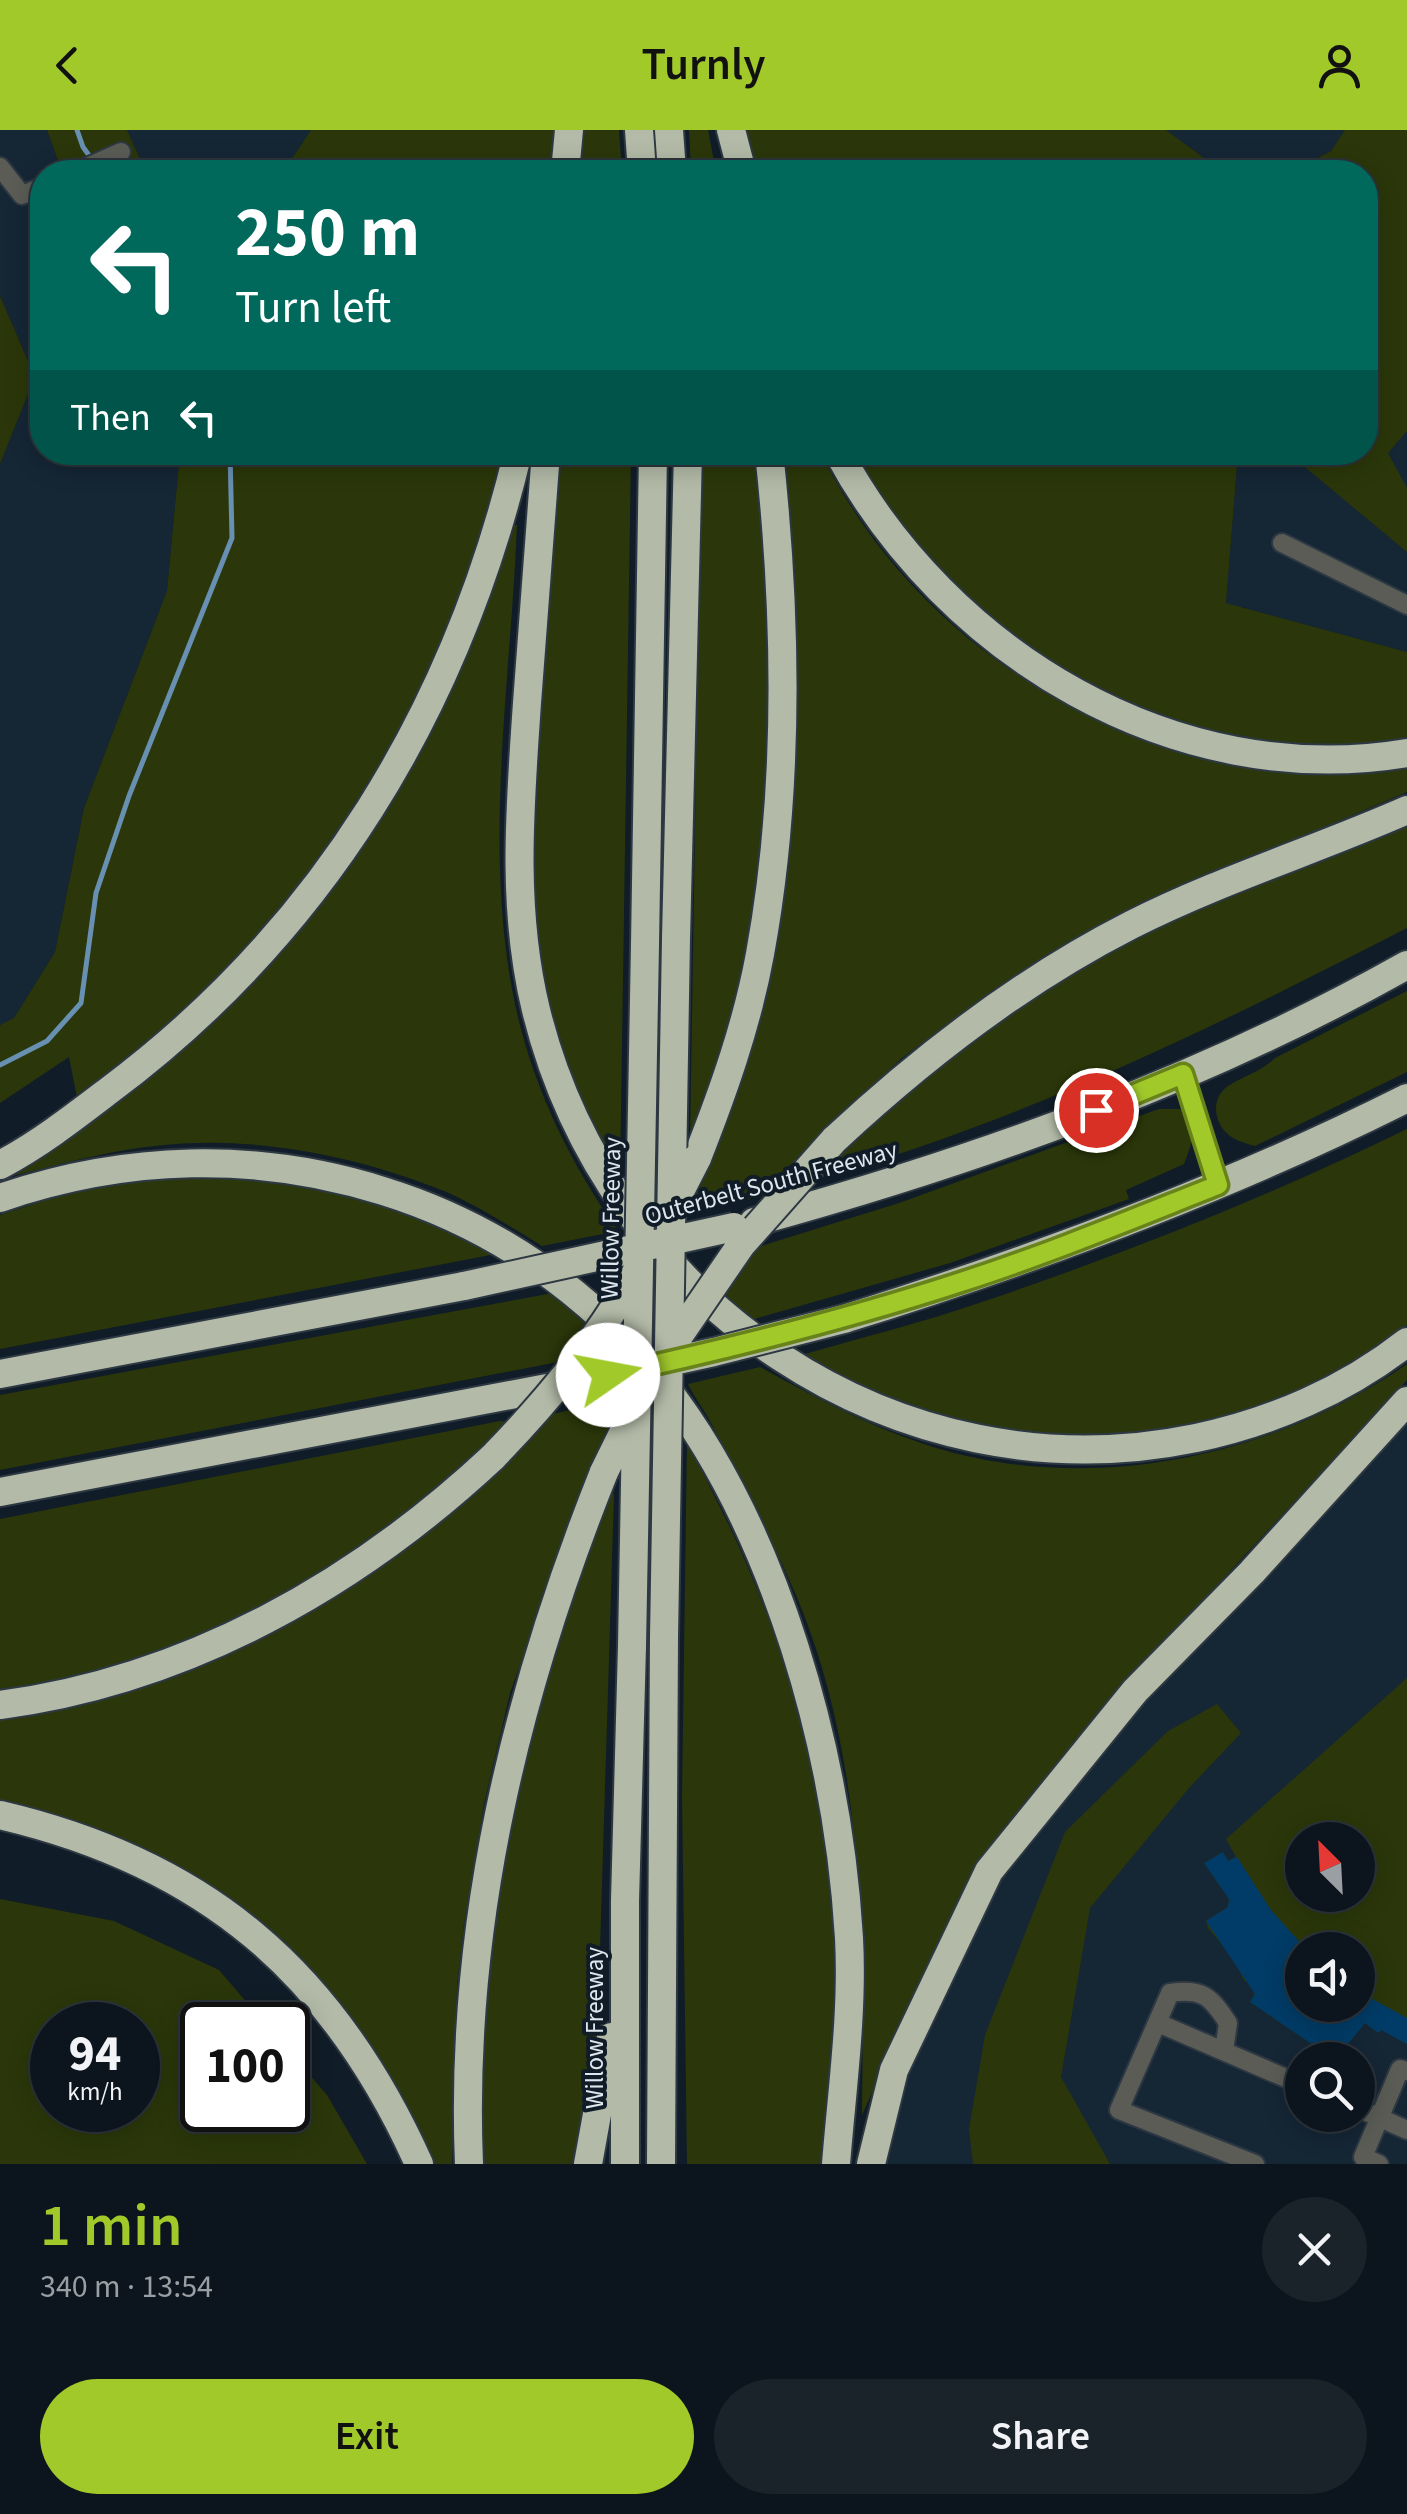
<!DOCTYPE html>
<meta charset="utf-8">
<style>
body{margin:0;font-family:"Source Sans 3",sans-serif;background:#1a222a;color:#f1f3f6;height:100vh;display:flex;flex-direction:column;font-size:38px;white-space:nowrap}
*{box-sizing:border-box;margin:0}
p{font-size:32px;color:#9a9fa4}
.icon{flex:none;width:55px;height:55px;fill:none;stroke:currentColor;stroke-width:2;stroke-linecap:round;stroke-linejoin:round}
.map{position:relative;height:2034px;overflow:hidden}
.details{display:flex;flex-direction:column;background:#0c151d;flex:1}
.details>*{flex:none}
.banner{position:absolute;left:30px;top:30px;width:1348px;height:305px;border-radius:40px;box-shadow:0 5px 25px #0003,0 0 0 2px #2c343b;background:#00695c;color:#fff;overflow:hidden}
.needle{width:65px;rotate:336deg}
.controls{position:absolute;left:1285px;top:1692px;display:grid;gap:20px}
.controls a{display:grid;place-items:center;width:90px;height:90px;border-radius:50%;background:#0c151d;box-shadow:0 5px 25px #0003,0 0 0 2px #2c343b;font-size:50px}
.speed{position:absolute;left:30px;top:1872px;display:flex;gap:20px;font-size:50px;font-weight:700;text-align:center}
.speed>*{display:grid;place-content:center;width:130px;height:130px;border-radius:50%;background:#0c151d;box-shadow:0 5px 25px #0003,0 0 0 2px #2c343b;line-height:1}
.speed small{font-size:25px;font-weight:400}
.speed .limit{border:5px solid #111;border-radius:15px;background:#fff;color:#111}
.pin{position:absolute;display:grid;place-items:center;width:85px;height:85px;color:#fff;margin:-42px;border:5px solid #fff;border-radius:50%;box-shadow:0 2px 10px #0007}
.me{position:absolute;width:110px;margin:-55px;rotate:78deg;stroke-linejoin:round;filter:drop-shadow(0 0 8px #0008)}
.turn{display:flex;align-items:center;gap:35px;height:210px;padding:0 40px;font-size:45px}
.turn .icon{width:130px;height:130px;stroke-width:2.5}
.turn b{display:block;font-size:70px;line-height:85px}
.then{display:flex;align-items:center;height:95px;padding:0 40px;background:#0003;gap:20px;font-size:38px}
.round{display:grid;place-items:center;flex:none;width:105px;height:105px;border-radius:52px;background:#1a222a}
.overview{display:flex;align-items:center;justify-content:space-between;height:170px;padding:0 40px}
h1{font-size:60px;font-weight:600;line-height:75px;color:#a1c92a}
.primary-button{display:flex;gap:20px;margin-top:auto;padding:20px 40px}
.primary-button a{flex:1;height:115px;border-radius:60px;background:#a1c92a;color:#111;font-size:40px;font-weight:600;line-height:115px;text-align:center}
.primary-button a+a{background:#1a222a;color:#f1f3f6}
header{display:flex;justify-content:space-between;align-items:center;height:130px;padding:0 40px;background:#a1c92a;color:#111;font-size:45px;font-weight:600}
.map>svg:first-child{display:block}
.built{fill:#152635;fill-rule:evenodd}
.green{fill:#2b370a;fill-rule:evenodd}
.lines{fill:none;stroke-linecap:round;stroke-linejoin:round}
.stream{stroke:#6890b3;stroke-width:5}
.building{fill:#003c67}
.minor-casing{stroke:#2d3843;stroke-width:22}
.highway-casing{stroke:#2d3843;stroke-width:32}
.minor{stroke:#5a5c55;stroke-width:18}
.highway{stroke:#b3baa7;stroke-width:28}
.highway-bridge-casing{stroke:#2d3843;stroke-width:32;stroke-linecap:butt}
.highway-bridge{stroke:#b3baa7;stroke-width:28}
.route-casing{stroke:#69831b;stroke-width:25}
.route{stroke:#a1c92a;stroke-width:18}
.labels{text-anchor:middle;dominant-baseline:central;stroke-width:8;stroke-linejoin:round;paint-order:stroke}
.street-label{font-size:25px;fill:#dee6ee;stroke:#101c27}
</style>
<header><svg class="icon" aria-label="back" viewBox="0 0 24 24"><path d="M15 5l-7 7 7 7"/></svg>Turnly<svg class="icon" aria-label="person" viewBox="0 0 24 24"><circle cx="12" cy="8" r="4"/><path d="M4 21q1-7 8-7t8 7"/></svg></header>
<div class="map">
<svg width="1407" height="2034" viewBox="0 0 1407 2034">
<rect width="100%" height="100%" fill="#101c27"/>
<path class="built" d="M0,0H47L62,42H42V322L180,323L167,461L84,678L55,822L14,888L0,895V334L35,247L0,166Z
M127,0H311L283,42H146Z
M1166,0H1345L1331,21L1290,42H1223Z
M1407,256V522L1226,473L1238,323L1365,322Z
M1407,1271V2034H871L989,1741ZM1302,1710H1358V1765H1302ZM1302,1820H1358V1875H1302ZM1302,1930H1358V1985H1302Z"/>
<path class="green" d="M47,0H127L146,42H62Z
M311,0H569L565,42H283Z
M581,0H619L622,42H580Z
M689,0H708L716,42H691Z
M731,0H1166L1223,42H742Z
M1345,0H1407V301L1388,323L1407,358V422L1288,323L1365,322V42H1290L1331,21Z
M0,166L35,247L0,334Z
M180,323H518L471,481L319,753L80,983L69,927L0,973V895L14,888L55,822L84,678L167,461Z
M558,323H631L620,1046C585,987 558,923 543,855C523,762 531,661 539,566C545,485 552,404 558,323Z
M701,323H761C774,552 791,799 690,1012Z
M782,323H821C915,516 1124,644 1338,641C1361,640 1385,642 1407,638V662L1160,767L1095,800L992,861L902,928L827,998L764,1066L689,1083C699,1059 715,1028 718,1008C720,996 730,984 734,973C781,839 793,700 794,559C794,480 792,401 782,323Z
M838,323H1238L1226,473L1407,522V623L1234,620L992,509Z
M517,395C511,548 484,707 512,859C528,947 567,1029 618,1101L542,1116C508,1095 471,1071 434,1057C351,1025 254,1006 164,1015C108,1020 55,1036 0,1049V1044L330,752L510,396Z
M1407,688V798C1214,897 1020,993 810,1051C886,978 964,908 1053,853C1164,785 1288,739 1407,688Z
M1407,861V942L1255,1016C1248,1014 1240,1012 1233,1008C1214,997 1209,969 1228,956C1245,945 1259,943 1275,928Z
M1159,979H1180L1193,991C1194,1008 1190,1019 1184,1034L1126,1060L1129,1069L950,1133L751,1190L721,1163L755,1118L899,1073Z
M1407,999V1195C1303,1273 1166,1320 1035,1306C1015,1304 995,1298 975,1295C956,1291 934,1289 915,1283C880,1271 845,1249 812,1233L805,1224C864,1207 924,1192 982,1172C1127,1123 1270,1066 1407,999Z
M214,1043L309,1054L407,1080L501,1123L0,1219V1085L67,1063L130,1050Z
M553,1163L590,1195L563,1231L0,1340V1265Z
M1407,1234V1250L1084,1599L991,1722L936,1819L862,1985C864,1814 865,1631 798,1470C773,1410 741,1351 711,1293C704,1279 694,1267 688,1254L760,1237C816,1268 872,1298 933,1317C1092,1366 1273,1327 1407,1234Z
M613,1271L616,1285L613,1298L581,1366L510,1563L484,1674L464,1794L457,1856L452,2034H430C393,1928 318,1830 225,1766C179,1735 125,1712 74,1692C51,1683 24,1679 0,1673V1589L76,1575L177,1545L269,1505L338,1465L457,1378L547,1285Z
M500,1291L510,1292L480,1326L352,1429L261,1483L94,1547L0,1565V1389Z
M687,1310C707,1353 731,1396 749,1440C793,1544 826,1656 835,1769C841,1857 831,1946 823,2034H687L682,1666Z
M609,1355L614,1365L598,1885L588,1962L572,2034H480L476,1947L490,1778L552,1513Z
M1407,1548V1914L1382,1900L1378,1903L1365,1893L1335,1930L1250,1872L1255,1863L1247,1850L1245,1852L1233,1828L1208,1798L1206,1791L1227,1778L1229,1769L1204,1733L1223,1722L1228,1731L1236,1727L1226,1709ZM1302,1710H1358V1765H1302ZM1302,1820H1358V1875H1302Z
M1217,1574L1241,1603L1189,1658L1090,1778L1061,1947L1110,2034H973L969,1999L985,1905L1065,1702L1168,1601Z
M0,1769L114,1791L219,1840L266,1895H202V1980H288V1920L327,1965L367,2034H0ZM52,1895H138V1980H52Z"/>
<g class="lines">
<path class="stream" d="M77,0L83,17L101,42
M0,935L47,911L81,873L96,763L129,666L232,408L230,322"/>
</g>
<path class="building" d="M1223,1722L1228,1731L1237,1727L1271,1780L1307,1820H1302V1875H1358V1861L1407,1888V1914L1381,1900L1378,1903L1365,1893L1335,1930L1250,1872L1255,1864L1206,1791L1228,1777L1229,1769L1204,1733Z"/>
<g class="lines">
<defs>
<path id="minor" d="M0,37L22,65L42,57
M76,42L121,22
M1282,413L1407,475
M1183,943L1217,1055
M1158,1893L1302,1955
M1224,1921L1228,1893C1211,1867 1203,1858 1170,1863L1119,1980L1255,2034
M1358,1978L1407,2000
M1379,2034L1363,2027L1400,1939L1407,1941"/>
<path id="highway" d="M639,0L642,42
M669,0L672,42
M731,0L742,42
M565,42L569,0
M546,322C540,406 533,489 527,573C520,676 511,778 536,880C608,1173 897,1370 1196,1308C1272,1292 1346,1260 1407,1212
M838,322C946,523 1175,662 1407,623
M676,808L688,322
M645,815L653,322
M834,1010C923,927 1021,851 1131,795C1220,750 1316,720 1407,680
M697,1028C723,962 747,895 760,824C790,661 787,487 769,322
M0,1035C38,1015 73,988 107,962C322,802 456,581 518,322
M0,1068C125,1025 257,1021 383,1061C493,1095 591,1162 662,1253C777,1400 838,1624 849,1808C853,1883 842,1959 836,2034
M754,1092C979,1030 1203,950 1407,835
M844,1189C1037,1129 1226,1059 1407,968
M0,1244L464,1156
M0,1362L568,1254
M0,1575C188,1550 356,1455 493,1327
M0,1685C205,1733 333,1842 419,2034
M469,2034C459,1795 516,1562 604,1342
M588,2034L611,1907
M625,2034V1771L632,1516
M661,2034L664,1507
M871,2034L894,1940L989,1741L1135,1561L1252,1442L1407,1271"/>
</defs>
<use href="#minor" class="minor-casing"/>
<use href="#highway" class="highway-casing"/>
<use href="#minor" class="minor"/>
<use href="#highway" class="highway"/>
<defs>
<path id="highway-bridge" d="M675,1071L697,1028
M464,1156L734,1097
M671,1217L741,1115L834,1010
M573,1253L714,1222L844,1189
M493,1327C549,1269 598,1210 638,1139
M604,1342L632,1285
M664,1507L676,808
M632,1516L645,815"/>
</defs>
<use href="#highway-bridge" class="highway-bridge-casing"/>
<use href="#highway-bridge" class="highway-bridge"/>
</g>
<g class="lines">
<defs>
<path id="route" d="M608,1245C728,1219 845,1190 961,1152C1048,1124 1132,1089 1218,1055L1183,944L1096,980"/>
</defs>
<use href="#route" class="route-casing"/>
<use href="#route" class="route"/>
</g>
<g class="labels">
<g class="street-label">
<text transform="translate(771 1053) rotate(-15)">Outerbelt South Freeway</text>
<text transform="translate(611 1088) rotate(-89)">Willow Freeway</text>
<text transform="translate(595 1898) rotate(-90)">Willow Freeway</text>
</g>
</g>
</svg>
<div class="controls">
<a><svg class="needle" viewBox="-14 -14 28 28"><path d="M0-13l5 13h-10z" fill="#e53935"/><path d="M0 13l5-13h-10z" fill="#9a9fa4"/></svg></a>
<a><svg class="icon" aria-label="sound" viewBox="0 0 24 24"><path d="M4 9h4l5-4v14l-5-4H4zM17 9q2 3 0 6"/></svg></a>
<a><svg class="icon" aria-label="search" viewBox="0 0 24 24"><circle cx="10" cy="10" r="6"/><path d="M15 15l6 6"/></svg></a>
</div>
<div class="speed"><div>94<small>km/h</small></div><div class="limit">100</div></div>
<div class="pin" style="left:1096px;top:980px;background:#d93025"><svg class="icon" aria-label="arrive" viewBox="0 0 24 24"><path d="M6 21V4h12l-3 4 3 4H6"/></svg></div>
<svg class="me" style="left:608px;top:1245px" viewBox="-20 -20 40 40"><circle r="19" fill="#fff"/><path d="M0-13L10 11 0 6-10 11z" fill="#a1c92a"/></svg>
<div class="banner">
<div class="turn"><svg class="icon" aria-label="left" viewBox="0 0 24 24"><path d="M17 20v-9H6M10 6l-5 5 5 5"/></svg><div><b>250 m</b>Turn left</div></div>
<div class="then">Then<svg class="icon" aria-label="left" viewBox="0 0 24 24"><path d="M17 20v-9H6M10 6l-5 5 5 5"/></svg></div>
</div>
</div>
<section class="details">
<div class="overview"><div><h1>1 min</h1><p>340 m · 13:54</p></div><a class="round"><svg class="icon" aria-label="close" viewBox="0 0 24 24"><path d="M6 6l12 12M18 6L6 18"/></svg></a></div>
<div class="primary-button"><a>Exit</a><a>Share</a></div>
</section>
